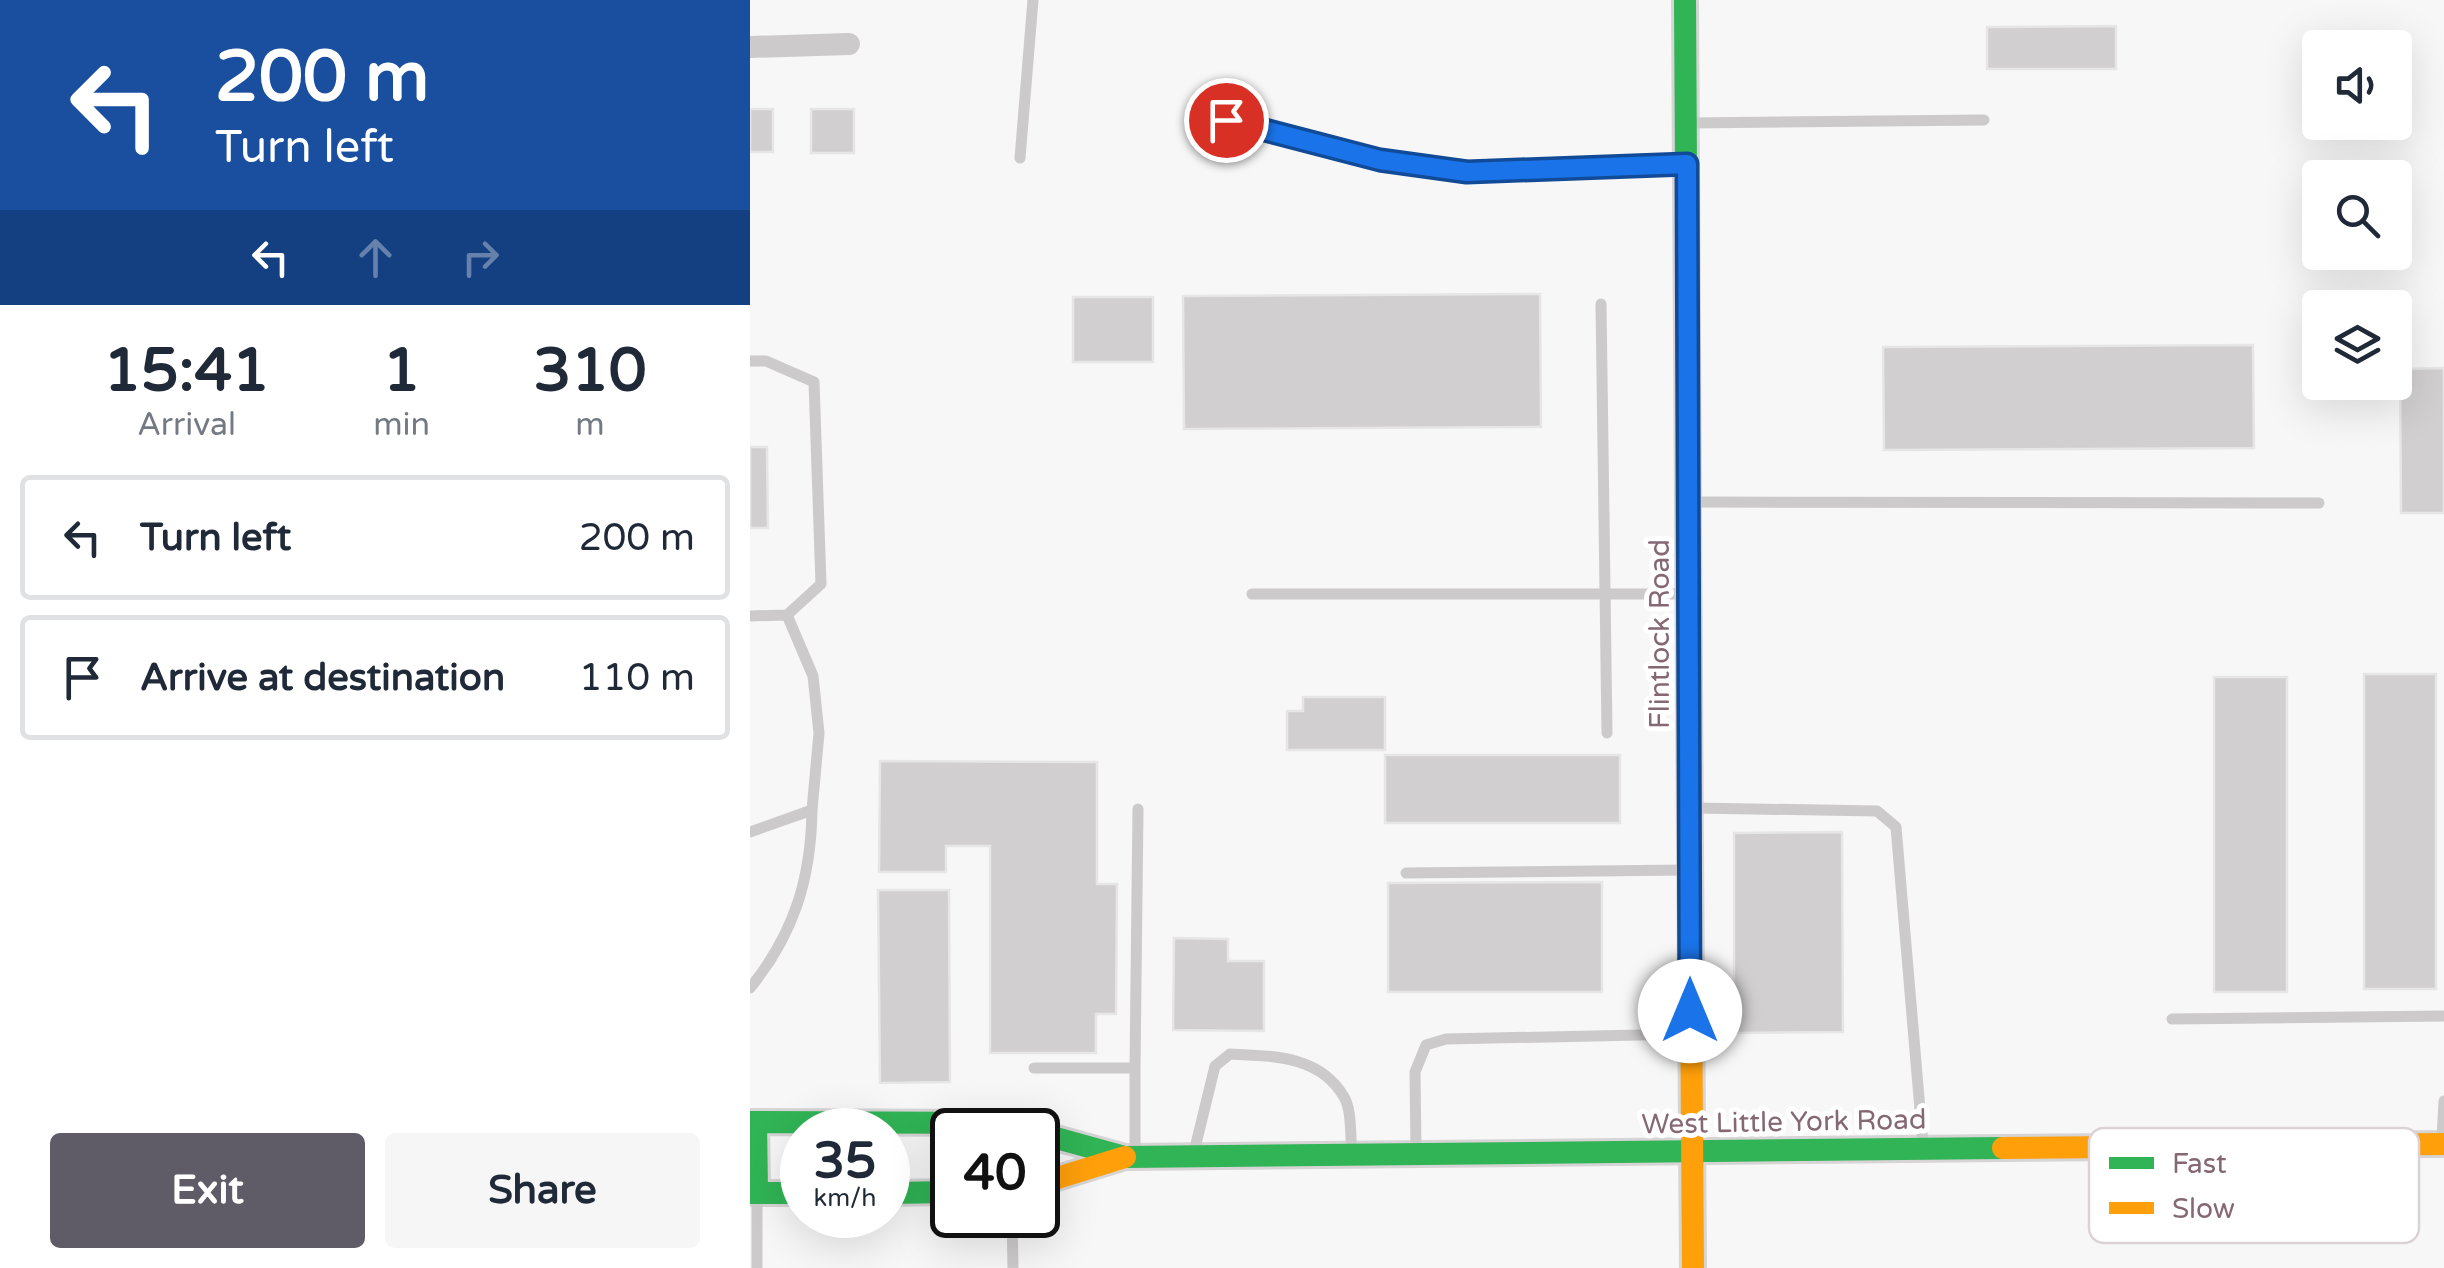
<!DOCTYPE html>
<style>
body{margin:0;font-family:"Varela Round",sans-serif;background:#f6f6f7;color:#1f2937;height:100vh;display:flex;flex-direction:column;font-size:38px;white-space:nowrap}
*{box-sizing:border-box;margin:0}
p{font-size:32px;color:#747a83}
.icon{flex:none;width:55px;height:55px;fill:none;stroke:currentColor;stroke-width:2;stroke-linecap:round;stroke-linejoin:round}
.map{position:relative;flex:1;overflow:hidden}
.details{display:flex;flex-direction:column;background:#fff;width:750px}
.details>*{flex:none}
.banner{background:#1a4fa0;color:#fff;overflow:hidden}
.controls{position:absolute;left:1552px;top:30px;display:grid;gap:20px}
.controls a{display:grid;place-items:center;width:110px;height:110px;border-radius:10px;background:#fff;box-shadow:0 10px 40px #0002;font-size:50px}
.speed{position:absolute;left:30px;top:1108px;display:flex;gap:20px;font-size:50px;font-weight:700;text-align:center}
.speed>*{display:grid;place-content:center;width:130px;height:130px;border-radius:50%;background:#fff;box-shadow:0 10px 40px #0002;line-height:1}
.speed small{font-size:25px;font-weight:400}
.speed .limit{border:5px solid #111;border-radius:15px;background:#fff;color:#111}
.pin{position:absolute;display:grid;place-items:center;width:85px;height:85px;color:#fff;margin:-42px;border:5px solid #fff;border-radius:50%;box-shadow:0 2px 10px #0007}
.me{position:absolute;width:110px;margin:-55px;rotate:0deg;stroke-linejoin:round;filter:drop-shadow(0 0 8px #0008)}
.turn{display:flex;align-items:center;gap:35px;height:210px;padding:0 50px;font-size:45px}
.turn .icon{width:130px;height:130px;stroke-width:2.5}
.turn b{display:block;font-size:70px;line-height:85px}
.lanes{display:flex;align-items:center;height:95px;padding:0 50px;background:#0003;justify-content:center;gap:50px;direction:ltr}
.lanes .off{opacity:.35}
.eta{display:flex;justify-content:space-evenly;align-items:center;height:170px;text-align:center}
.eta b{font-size:60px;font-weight:700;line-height:70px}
.cta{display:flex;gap:20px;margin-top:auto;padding:20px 50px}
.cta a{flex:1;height:115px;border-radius:10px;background:#5f5c67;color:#fff;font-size:40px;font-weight:700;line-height:115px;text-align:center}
.cta a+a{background:#f6f6f7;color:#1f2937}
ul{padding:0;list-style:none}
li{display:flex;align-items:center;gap:30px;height:125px;margin:0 20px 15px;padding:0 30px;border:5px solid #e0e1e3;border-radius:10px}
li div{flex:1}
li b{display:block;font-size:38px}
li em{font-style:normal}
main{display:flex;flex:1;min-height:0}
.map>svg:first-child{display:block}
.building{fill:#d2cfd0;stroke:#e6e6e6;stroke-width:2.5}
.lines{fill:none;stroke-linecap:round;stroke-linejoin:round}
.fast-casing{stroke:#d6d4d5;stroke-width:28}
.slow-casing{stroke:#d6d4d5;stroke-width:28}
.lane{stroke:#cccacb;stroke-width:11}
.street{stroke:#cccacb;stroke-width:22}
.fast{stroke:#30b455;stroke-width:22}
.slow{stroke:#ff9f0a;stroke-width:22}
.route-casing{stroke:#114b97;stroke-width:25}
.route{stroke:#1a73e8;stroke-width:18}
.labels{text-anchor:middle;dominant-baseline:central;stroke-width:10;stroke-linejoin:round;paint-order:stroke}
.street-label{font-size:28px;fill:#866874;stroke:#fff}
.key{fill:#fff;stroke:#dbd2d5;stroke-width:2.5}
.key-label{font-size:28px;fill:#866874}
</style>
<main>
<section class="details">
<div class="banner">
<div class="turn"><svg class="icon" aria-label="left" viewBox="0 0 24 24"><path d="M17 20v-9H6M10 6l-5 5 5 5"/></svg><div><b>200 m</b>Turn left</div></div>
<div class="lanes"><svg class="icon" aria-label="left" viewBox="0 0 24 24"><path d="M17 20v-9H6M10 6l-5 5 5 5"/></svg><svg class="icon off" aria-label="ahead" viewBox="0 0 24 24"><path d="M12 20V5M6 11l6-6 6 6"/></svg><svg class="icon off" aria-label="right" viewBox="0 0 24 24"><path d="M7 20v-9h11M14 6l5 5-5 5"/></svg></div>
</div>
<div class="eta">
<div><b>15:41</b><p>Arrival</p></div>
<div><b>1</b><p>min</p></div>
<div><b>310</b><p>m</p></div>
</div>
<ul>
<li><svg class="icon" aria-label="left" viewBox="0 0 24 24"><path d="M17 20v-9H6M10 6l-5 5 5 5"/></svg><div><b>Turn left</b></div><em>200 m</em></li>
<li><svg class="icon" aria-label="arrive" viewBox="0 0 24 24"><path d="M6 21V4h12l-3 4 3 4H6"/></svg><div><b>Arrive at destination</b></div><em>110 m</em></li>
</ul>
<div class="cta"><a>Exit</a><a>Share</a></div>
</section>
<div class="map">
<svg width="1694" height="1268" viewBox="0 0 1694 1268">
<rect width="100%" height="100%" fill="#f7f7f7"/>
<path class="building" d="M1366,26V69H1237V27Z
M0,109H23V152H0Z
M61,109H104V153H61Z
M790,294L791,427L434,429L433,296Z
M323,297H403V362H323Z
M1503,345L1504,448L1134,450L1133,347Z
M1694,368V513H1651L1650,369Z
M0,447H17L18,528H0Z
M1614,674H1686V989H1614Z
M1464,677H1537V992H1464Z
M553,697H635V750H537V711H553Z
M635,755H870V823H635Z
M130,761L347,762V884H367L366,1014H346V1053H240V846H196V872H129Z
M1092,832L1093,1032L984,1033V833Z
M852,882V992H638V883Z
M128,890H199L200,1082L130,1083Z
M424,938L478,939V961H514V1031L423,1030Z"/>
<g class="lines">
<defs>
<path id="fast" d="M935,0L940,850
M0,1122L251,1123L276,1130
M6,1122L7,1193
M288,1133L375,1157L1253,1148
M0,1193H52
M138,1193L202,1192"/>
<path id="slow" d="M940,850L943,1268
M1253,1148L1694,1144
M288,1184L375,1157"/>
</defs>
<use href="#fast" class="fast-casing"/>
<use href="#slow" class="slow-casing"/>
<path class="lane" d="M476,120L631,160L717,172L933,164
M941,123L1234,120
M270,158L283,0
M851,304L857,733
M0,361H16L64,382L71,584L37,615L0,616
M944,502L1569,503
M502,594H936
M945,808L1127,811L1146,827L1173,1145
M0,832L62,810L69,733L63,676L37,615
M656,873L936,870
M0,988C44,934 61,879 62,810
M1422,1019L1694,1016
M284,1068H385V1153
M385,1068L388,809
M1692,1139L1694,1101
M666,1151L665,1072L676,1045L696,1039L937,1034
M444,1152L465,1066L480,1054C522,1056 570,1055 594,1097C602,1110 600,1136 602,1152
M7,1197V1268
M262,1215L263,1268"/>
<path class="street" d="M0,47L99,44"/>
<use href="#fast" class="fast"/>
<use href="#slow" class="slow"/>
</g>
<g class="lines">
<defs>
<path id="route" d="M476,120L630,160L717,172L937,164L940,1011"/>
</defs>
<use href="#route" class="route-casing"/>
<use href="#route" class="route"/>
</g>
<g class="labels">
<g class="street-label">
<text transform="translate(910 634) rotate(-90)">Flintlock Road</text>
<text transform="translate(1034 1122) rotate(-1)">West Little York Road</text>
</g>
</g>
<rect x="1339" y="1128" width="330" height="115" rx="15" class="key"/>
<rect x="1359" y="1157" width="45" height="12" fill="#30b455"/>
<rect x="1359" y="1202" width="45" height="12" fill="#ff9f0a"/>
<g class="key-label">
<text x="1422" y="1173">Fast</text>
<text x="1422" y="1218">Slow</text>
</g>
</svg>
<div class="controls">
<a><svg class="icon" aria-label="sound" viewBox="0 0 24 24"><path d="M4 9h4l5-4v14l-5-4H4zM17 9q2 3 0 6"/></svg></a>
<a><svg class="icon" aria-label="search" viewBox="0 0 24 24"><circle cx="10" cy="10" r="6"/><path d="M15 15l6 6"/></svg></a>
<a><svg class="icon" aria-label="layers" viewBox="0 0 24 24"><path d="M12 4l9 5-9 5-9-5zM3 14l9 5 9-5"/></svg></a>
</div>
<div class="speed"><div>35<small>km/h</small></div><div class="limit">40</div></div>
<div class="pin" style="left:476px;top:120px;background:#d93025"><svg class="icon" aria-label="arrive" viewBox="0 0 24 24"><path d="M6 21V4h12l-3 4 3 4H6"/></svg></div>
<svg class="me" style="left:940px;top:1011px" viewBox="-20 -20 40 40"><circle r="19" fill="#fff"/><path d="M0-13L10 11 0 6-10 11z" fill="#1a73e8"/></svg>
</div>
</main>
